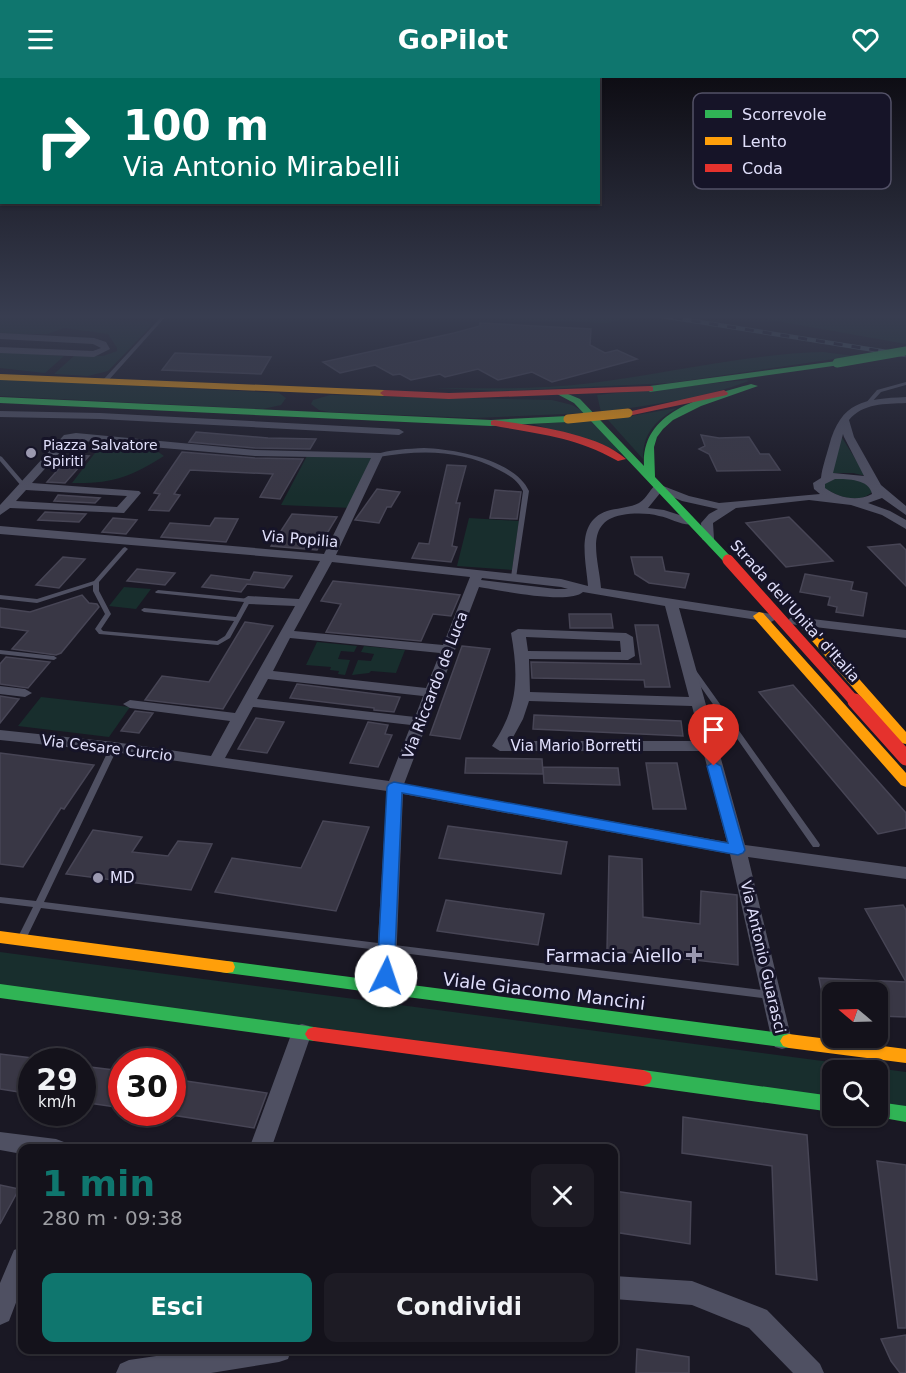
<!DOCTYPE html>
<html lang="it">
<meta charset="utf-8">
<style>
body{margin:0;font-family:"DejaVu Sans",sans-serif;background:#1d1b24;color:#f1f3f6;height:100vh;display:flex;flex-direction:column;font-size:22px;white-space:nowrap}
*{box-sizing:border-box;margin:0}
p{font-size:20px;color:#9d9ea3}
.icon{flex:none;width:33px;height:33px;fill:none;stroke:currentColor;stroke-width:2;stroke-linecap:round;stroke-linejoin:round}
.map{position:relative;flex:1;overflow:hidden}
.sheet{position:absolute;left:18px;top:1066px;width:600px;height:210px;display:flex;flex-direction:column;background:#14121b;border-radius:12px;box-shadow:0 2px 4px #0004,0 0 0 2px #33323a}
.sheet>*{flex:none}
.top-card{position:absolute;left:0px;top:0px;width:600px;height:126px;box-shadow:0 2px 4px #0004,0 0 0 2px #33323a;background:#00695c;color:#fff;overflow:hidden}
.needle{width:39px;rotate:289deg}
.buttons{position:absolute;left:822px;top:904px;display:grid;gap:12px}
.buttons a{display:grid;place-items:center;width:66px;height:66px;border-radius:12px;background:#14121b;box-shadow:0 2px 4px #0004,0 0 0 2px #33323a;font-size:30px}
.speed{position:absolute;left:18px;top:970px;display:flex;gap:12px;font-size:30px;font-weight:700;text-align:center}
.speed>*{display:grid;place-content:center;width:78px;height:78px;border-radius:50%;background:#14121b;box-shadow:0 2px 4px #0004,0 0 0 2px #33323a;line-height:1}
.speed small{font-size:15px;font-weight:400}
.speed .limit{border:9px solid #d22;background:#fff;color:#111}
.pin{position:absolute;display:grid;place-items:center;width:51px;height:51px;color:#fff;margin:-62px -26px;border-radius:50% 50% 50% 0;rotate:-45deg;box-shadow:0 0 6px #0007}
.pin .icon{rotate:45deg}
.me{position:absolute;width:66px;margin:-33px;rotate:4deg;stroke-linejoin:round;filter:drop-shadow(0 0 4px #0008)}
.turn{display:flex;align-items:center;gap:21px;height:126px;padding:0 24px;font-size:27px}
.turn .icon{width:78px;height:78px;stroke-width:2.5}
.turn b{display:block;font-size:42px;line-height:51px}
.round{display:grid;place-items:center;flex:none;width:63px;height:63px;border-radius:12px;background:#1d1b24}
.summary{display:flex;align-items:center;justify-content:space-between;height:102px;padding:0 24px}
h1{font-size:36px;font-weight:700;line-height:45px;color:#0f766e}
.primary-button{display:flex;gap:12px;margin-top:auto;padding:12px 24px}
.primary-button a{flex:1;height:69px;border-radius:12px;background:#0f766e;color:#fff;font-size:24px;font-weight:700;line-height:69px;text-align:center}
.primary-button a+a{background:#1d1b24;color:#f1f3f6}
header{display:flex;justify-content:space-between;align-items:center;height:78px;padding:0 24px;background:#0f766e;color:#fff;font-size:27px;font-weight:700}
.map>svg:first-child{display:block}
.green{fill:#182e2d}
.building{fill:#393745;stroke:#474555;stroke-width:1.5}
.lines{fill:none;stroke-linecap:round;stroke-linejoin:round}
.lane{fill:#4f5062;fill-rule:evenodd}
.street{fill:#4f5062;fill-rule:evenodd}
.fast{fill:#30b455;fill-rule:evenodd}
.slow{fill:#ff9f0a;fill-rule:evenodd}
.jam{fill:#e5322d;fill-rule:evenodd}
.rail-casing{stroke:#4a5d69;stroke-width:4.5}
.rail{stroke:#161428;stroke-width:3;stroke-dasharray:9;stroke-linecap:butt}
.fast-bridge{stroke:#30b455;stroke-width:9}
.slow-bridge{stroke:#ff9f0a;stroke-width:9}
.jam-bridge-far1{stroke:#e5322d;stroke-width:11}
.jam-bridge{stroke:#e5322d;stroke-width:15}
.route{fill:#1a73e8;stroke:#114b97;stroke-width:1.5}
.poi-dot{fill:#9b99b0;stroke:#161428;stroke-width:2}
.labels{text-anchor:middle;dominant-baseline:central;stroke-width:6;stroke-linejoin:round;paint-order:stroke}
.far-poi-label{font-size:14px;fill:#e0dffb;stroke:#161428;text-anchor:start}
.street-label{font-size:15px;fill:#e0dffb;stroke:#161428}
.poi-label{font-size:15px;fill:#e0dffb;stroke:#161428;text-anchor:start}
.near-poi-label{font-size:18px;fill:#e0dffb;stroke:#161428;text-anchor:end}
.near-street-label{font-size:18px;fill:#e0dffb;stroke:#161428}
.key{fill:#161428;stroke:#535167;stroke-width:1.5}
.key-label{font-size:16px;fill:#e0dffb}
</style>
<header><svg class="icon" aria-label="menu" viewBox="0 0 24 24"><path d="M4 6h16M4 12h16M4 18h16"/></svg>GoPilot<svg class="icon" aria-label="heart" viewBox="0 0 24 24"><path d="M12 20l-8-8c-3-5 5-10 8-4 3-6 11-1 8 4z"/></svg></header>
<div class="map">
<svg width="906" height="1295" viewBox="0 0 906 1295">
<rect width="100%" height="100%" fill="#1a1824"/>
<path class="green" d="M17,237L149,243L152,247L108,293L88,298L54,296L75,277L103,278L117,273V270L108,256L64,250L48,256H0V240Z
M396,237H626L631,238L608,245Z
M743,237H906V266Z
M0,274L64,278L45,295L0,290Z
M823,274L855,278L670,305L501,313L432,310C485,310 539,312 592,305C669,295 746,276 823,274Z
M0,301L279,315L286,320L281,327L263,331L0,318Z
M746,302L749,303C701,321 651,327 601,334L597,317Z
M330,317L552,322L572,327L586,335L474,340L329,334L319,332L311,326L313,322Z
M677,330C655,343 643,355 643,381L608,342Z
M592,342L621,375L534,346Z
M841,358L866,398L853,395H829Z
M101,367C119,368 149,365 164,378C131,399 111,406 72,405Z
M308,376L378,377L352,430L281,427Z
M833,400L856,401L869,407L872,414C858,427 839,418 825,411L824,405Z
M469,440L519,443L512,492L457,488Z
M124,509L151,511L136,531L109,528Z
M317,564L357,568L354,574L341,573L338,581L350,582L345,597L338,596L339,593L330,592L331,589L306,587Z
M364,568L405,572L396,595L371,593L369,595L352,597L358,582L371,583L374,576L361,574Z
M41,619L130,629L109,659L18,648Z
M0,874L906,994V1030L878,1027V993H832V1020L0,907Z"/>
<path class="building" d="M480,245L591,251L590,267L605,275L617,272L637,281L552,304L532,294L498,302L478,291L445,299L440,296L411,302L400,296L393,297L375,287L340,295L323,284L454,255L480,248Z
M175,275L271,279L261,296L162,292Z
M196,354L268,360L316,361L310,371L255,370L189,364Z
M701,357L719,360L749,359L760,376H769L780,392L717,393L709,376L699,371L705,368Z
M182,374L255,380L303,381L280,421L260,419L273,396L190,392L174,416L180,417L169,433L149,432L160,416L154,415Z
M71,377L89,378L65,405L47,404Z
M447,387L466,388L456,425H460L452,468L457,469L451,484L412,480L419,465L429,466Z
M377,411L400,414L391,429H387L379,445L355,442Z
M495,412L521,414L517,441L490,440Z
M58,417L100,420L95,425L54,423Z
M45,434L86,436L79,444L38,442Z
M292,436L337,439L317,472L271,468Z
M789,439L833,483L786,489L746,445Z
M113,440L137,442L126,456L102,454Z
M215,440L238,441L226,464L161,459L170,445L210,448Z
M900,466L906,472V508L868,469Z
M63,479L85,481L59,510L36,507Z
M631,479H662L665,493L689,496L685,510L649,505L635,496Z
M137,491L175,495L165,507L127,503Z
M254,494L292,498L284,510L247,506L241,514L202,509L211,497L250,502Z
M805,496L853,504L851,512L867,515L863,538L836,534L837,529L828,527L830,519L800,514Z
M333,503L410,511L460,517L451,538L433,536L421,563L326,554L341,526L321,523Z
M82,517L89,525L97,526L99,529L61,575L56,577L12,571L28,553L0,549V530L30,534Z
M569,536H611L613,550H570Z
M245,544L273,548L223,631L145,622L162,598L209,604Z
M635,547H658L670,609H645L644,602L532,600L531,584L641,586Z
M462,568L490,571L460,661L430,657Z
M6,579L50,584L28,610L0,606V586Z
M297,606L313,608L400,619L394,634L374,632V630L290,620Z
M793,607L906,735V750L878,756L759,614Z
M0,618L19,621L0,645Z
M135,633L153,635L139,655L121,653Z
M534,637L681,643L683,658L533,651Z
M256,640L284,644L267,675L238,671Z
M368,644L388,647L385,656L392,657L378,689L350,685Z
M0,675L94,687L64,731L61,730L23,789L0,786Z
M466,680L542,681L543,696L465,695Z
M646,685H677L686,731H653Z
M543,689L618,690L620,707L544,705Z
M323,743L369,749L336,833L215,814L232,780L301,790Z
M448,748L567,764L561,796L439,780Z
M93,752L142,759L132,774L168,778L178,763L212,766L191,812L66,796Z
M609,778L642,781L643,839L700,846L701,813L737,817L738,887L607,872Z
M446,822L544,836L538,867L437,853Z
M903,827L906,832V939L878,938V915H822L819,900L906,904L865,831Z
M0,976L32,980V1016L0,1011Z
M82,988L122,993V1030L82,1024Z
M172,1001L186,1003L267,1015L254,1050L172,1037Z
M683,1039L807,1057L817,1202L776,1196L772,1088L682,1075Z
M877,1083L906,1087V1250H898Z
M0,1107L19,1111L0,1146Z
M614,1113L691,1124L690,1166L614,1154Z
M906,1257V1295H900L891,1283L881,1261Z
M637,1271L689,1279V1295H636Z"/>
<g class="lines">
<path class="lane" d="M163,237H167L107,304H103V302Z
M906,304V307L881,314L869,327L865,326L877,312Z
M424,370C455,371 515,382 529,413L516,500L514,501L511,499L523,413C518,402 509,397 499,392C460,371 420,372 378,379L375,377C389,371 409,371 424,370Z
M0,378L2,379L26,407V409H22L0,383Z
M125,469L128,471L127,472L99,504V513L111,536L101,551L103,553L217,563L225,558L234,543L144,534L141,532L144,530L236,539L244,524L156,515L155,514L158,512L250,521L251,522L230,560L218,567L99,556L95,551L105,536L93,513V507L37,525L0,521V517L37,521L94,503L123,470Z
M0,572L54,578L57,580L54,582L0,576Z
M693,590L695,591L819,765L820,767L819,769H813L689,592Z
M111,667H117L118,669L44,824L770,913L773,914L775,917L773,920L770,921L41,830L25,863L22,864L19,863L17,861L33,829L0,825V819L36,823Z"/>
<path class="street" d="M0,255L94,260L106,264L110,271L94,279L0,275V269L93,273L101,270L93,266L0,261Z
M906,319V325C885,326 863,325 849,342L854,359L881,407L906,428V437L882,420L868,425L890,433L906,442V451L882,437L851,427L809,422L736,430L713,445L714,461L708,465L702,461L701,445L709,436L718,431L682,423L661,414L648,430L664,432L695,442V446C683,449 671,440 659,438C648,435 634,435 622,437C583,444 599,482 601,510L771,536L778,540L771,544L679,530L745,767L906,789V801L748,779L792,963L789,969L782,971L775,969L772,963L730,776L403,716L395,910L392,915L385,917L378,915L375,910L387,713L114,674L0,662V652L114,664L211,678L230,643L130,630L123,626L130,622L235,635L295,528L248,526L242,522L248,518L299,521L320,483L0,456V448L324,476L371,380L255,378L71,362L32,405L139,413L141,415L124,435L10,430L0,437V427L64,357L76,355L255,372L382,375L383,377L336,477L561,501L588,508C586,482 575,444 607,433C617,430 629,430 639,425C648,420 650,409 658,406L689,418L719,425L820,416L814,411L813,405L821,400C822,390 826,379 829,368C841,323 864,321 906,319ZM843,356L844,359L864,398L833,395ZM835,401C848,401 869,401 872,416C857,424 839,420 825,410V406ZM26,412L127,418L117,429L16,423ZM332,484L470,499L443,567L294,553ZM482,500L561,509L568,511H556L481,502ZM479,509C499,512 569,527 583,514L665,528L689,619L530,614L529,581L628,582L635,578L633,559L626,555L518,551L511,555C519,600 518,629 492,668L500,673H703L727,764L404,706ZM526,559L620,563L621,574L528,573ZM290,560L440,575L426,610L273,593ZM268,601L423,618L415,639L257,621ZM529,623L692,628L701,663H511L523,641ZM253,629L411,647L389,703L225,680Z
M0,333L100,335L399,351L404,354L399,357L100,341L0,339Z
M795,539L906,552V560L790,546L788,543L790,540Z
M0,608L25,611L32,615L25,619L0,616Z
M302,946L309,948L312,954L271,1071H249L292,954L295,948Z
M0,1054L56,1061L64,1064L67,1071H22V1076L0,1072Z
M22,1169V1209L9,1243L0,1247V1205L14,1172Z
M614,1198L692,1203L767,1232L820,1286L824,1295H793L749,1250L692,1227L614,1221Z
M197,1272H291L288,1281L279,1284L211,1295H116L120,1286L129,1282Z"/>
<path class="fast" d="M837,283L841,285L840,287L650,314L646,311L650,308Z
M751,306L758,308L701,328L673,342L663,351L657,359L654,369L655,399L732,480L734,482L728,485L724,484L574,325L557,316L561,313L580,321L644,388C641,330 707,319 751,306Z
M0,319L491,342L568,338L573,341L568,344L491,348L0,325Z
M227,883L789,956L795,958L798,963L795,968L789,970L227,895L221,894L219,889L221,884Z
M0,906L314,949L320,951L323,956L320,961L314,963L0,920Z
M643,992L832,1018V1034L643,1008L636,1005L634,1000L636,995Z
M878,1024L906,1028V1044L872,1038H878Z"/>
<path class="slow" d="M0,296L384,312L388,315L384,318L0,302Z
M759,534L763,535L906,695V709L901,707L755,541L753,538Z
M803,541L807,542L906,654V666L901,665L799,548L797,545L799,542Z
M0,853L227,883L233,884L235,889L233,894L227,895L0,865Z
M789,956L906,971V985L789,970L783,968L780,963L783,958Z"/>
<path class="jam" d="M650,308L653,309V313L449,321L384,318L380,315L384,312L449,315Z
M724,312L728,315L727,317L628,338L623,335Z
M494,342C531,347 598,355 626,381L618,383C571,357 540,357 491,347V343Z
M314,949L643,992L650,995L652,1000L650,1005L643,1008L314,963L308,961L305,956L308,951Z"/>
<defs>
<path id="rail" d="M656,237L906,277"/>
</defs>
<use href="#rail" class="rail-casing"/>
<use href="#rail" class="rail"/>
<path class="fast-bridge" d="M837,285L906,273"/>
<path class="slow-bridge" d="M568,341L628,335"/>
<path class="jam-bridge-far1" d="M728,482L856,625"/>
<path class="jam-bridge" d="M855,623L906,680"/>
</g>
<linearGradient id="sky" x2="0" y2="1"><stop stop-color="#0e0d14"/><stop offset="0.57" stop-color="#383d50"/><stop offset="1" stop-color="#383d50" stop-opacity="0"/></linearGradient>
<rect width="906" height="418" fill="url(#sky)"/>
<path class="route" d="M714,684L721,688L745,772L743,775L738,777L402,715L394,898L392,902L386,904L380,902L377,898L387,709L389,706L394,704L728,765L707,688Z"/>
<g class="poi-dot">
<circle cx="31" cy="375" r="6"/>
<circle cx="98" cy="800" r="6"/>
<path d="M691 868h6v6h6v6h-6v6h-6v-6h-6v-6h6z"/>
</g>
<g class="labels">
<g class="far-poi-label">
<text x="43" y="367">Piazza Salvatore<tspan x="43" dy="16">Spiriti</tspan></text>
</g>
<g class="street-label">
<text transform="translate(300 461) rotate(5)">Via Popilia</text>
<text transform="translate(795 533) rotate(48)">Strada dell'Unita' d'Italia</text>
<text transform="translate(435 607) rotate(-69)">Via Riccardo de Luca</text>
<text x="576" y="668">Via Mario Borretti</text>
<text transform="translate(107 670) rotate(7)">Via Cesare Curcio</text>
<text transform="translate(763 879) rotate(77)">Via Antonio Guarasci</text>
</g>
<g class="poi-label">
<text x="110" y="800">MD</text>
</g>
<g class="near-poi-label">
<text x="682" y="877">Farmacia Aiello</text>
</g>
<g class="near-street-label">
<text transform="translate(544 913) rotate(7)">Viale Giacomo Mancini</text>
</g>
</g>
<rect x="693" y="15" width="198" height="96" rx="9" class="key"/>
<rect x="705" y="32" width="27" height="8" fill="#30b455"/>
<rect x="705" y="59" width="27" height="8" fill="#ff9f0a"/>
<rect x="705" y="86" width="27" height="8" fill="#e5322d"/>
<g class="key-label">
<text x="742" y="42">Scorrevole</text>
<text x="742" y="69">Lento</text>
<text x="742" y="96">Coda</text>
</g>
</svg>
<div class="buttons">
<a><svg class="needle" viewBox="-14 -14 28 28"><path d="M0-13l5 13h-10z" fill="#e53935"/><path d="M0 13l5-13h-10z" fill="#9d9ea3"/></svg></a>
<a><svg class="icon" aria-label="search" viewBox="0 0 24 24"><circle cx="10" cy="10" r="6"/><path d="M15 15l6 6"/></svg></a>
</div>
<div class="speed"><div>29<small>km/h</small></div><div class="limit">30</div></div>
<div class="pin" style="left:714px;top:688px;background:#d93025"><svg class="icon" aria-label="arrive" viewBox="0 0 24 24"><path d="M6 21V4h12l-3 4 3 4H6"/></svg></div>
<svg class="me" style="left:386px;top:898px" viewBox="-20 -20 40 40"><circle r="19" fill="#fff"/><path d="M0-13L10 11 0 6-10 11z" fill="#1a73e8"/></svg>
<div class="top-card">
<div class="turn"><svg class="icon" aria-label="right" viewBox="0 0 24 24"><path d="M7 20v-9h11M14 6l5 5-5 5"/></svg><div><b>100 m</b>Via Antonio Mirabelli</div></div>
</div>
<section class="sheet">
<div class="summary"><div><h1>1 min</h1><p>280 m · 09:38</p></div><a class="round"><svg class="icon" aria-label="close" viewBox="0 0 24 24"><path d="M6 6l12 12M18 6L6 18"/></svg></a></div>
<div class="primary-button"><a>Esci</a><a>Condividi</a></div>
</section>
</div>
